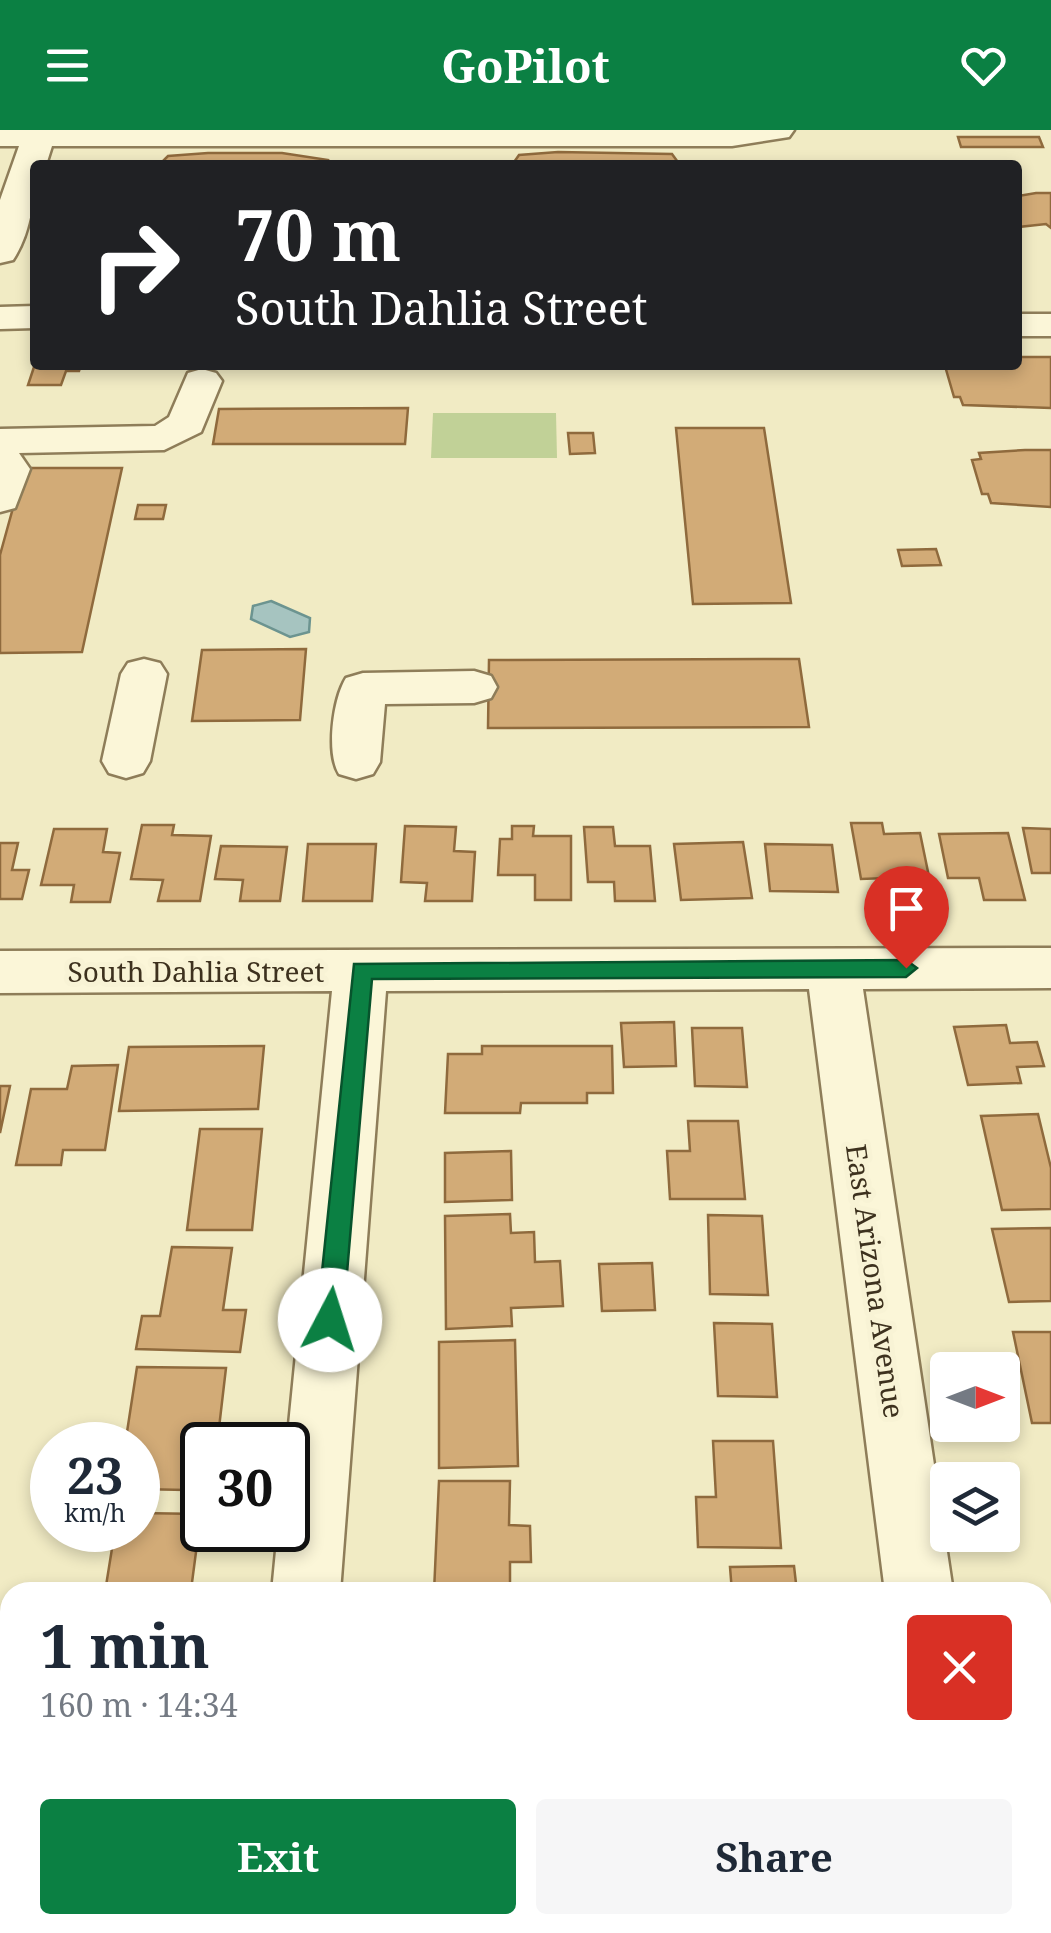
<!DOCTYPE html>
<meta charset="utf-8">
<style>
body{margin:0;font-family:"Noto Serif",serif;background:#f6f6f7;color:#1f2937;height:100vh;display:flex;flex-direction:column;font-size:38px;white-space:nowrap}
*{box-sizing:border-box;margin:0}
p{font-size:32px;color:#747a83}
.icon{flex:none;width:55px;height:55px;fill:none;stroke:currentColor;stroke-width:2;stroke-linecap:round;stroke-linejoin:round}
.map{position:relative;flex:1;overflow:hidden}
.panel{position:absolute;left:0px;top:1452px;width:1052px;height:352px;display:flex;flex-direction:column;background:#fff;border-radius:30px 30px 0 0;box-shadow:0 5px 15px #0003}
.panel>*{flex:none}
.hud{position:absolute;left:30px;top:30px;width:992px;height:210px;border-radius:10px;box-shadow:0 5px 15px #0003;background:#202124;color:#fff;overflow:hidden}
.needle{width:65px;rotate:90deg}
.fabs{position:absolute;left:930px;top:1222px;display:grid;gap:20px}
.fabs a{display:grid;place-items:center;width:90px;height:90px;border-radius:10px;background:#fff;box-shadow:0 5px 15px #0003;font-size:50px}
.speed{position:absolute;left:30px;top:1292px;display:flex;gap:20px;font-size:50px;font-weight:700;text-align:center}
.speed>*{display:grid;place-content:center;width:130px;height:130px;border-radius:50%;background:#fff;box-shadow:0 5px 15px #0003;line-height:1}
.speed small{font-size:25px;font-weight:400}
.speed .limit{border:5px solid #111;border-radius:15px;background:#fff;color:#111}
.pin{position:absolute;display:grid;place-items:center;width:85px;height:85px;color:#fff;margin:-102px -42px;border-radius:50% 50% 50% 0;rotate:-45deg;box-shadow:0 0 10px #0007}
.pin .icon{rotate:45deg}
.me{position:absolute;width:110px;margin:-55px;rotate:5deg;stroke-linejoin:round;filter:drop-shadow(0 0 8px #0008)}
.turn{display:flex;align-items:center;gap:35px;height:210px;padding:0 40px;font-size:45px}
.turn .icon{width:130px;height:130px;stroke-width:2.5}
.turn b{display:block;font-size:70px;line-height:85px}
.round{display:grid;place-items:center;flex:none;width:105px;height:105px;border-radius:10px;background:#f6f6f7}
.head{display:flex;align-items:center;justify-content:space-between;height:170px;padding:0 40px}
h1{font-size:60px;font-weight:700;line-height:75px}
.cta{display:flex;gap:20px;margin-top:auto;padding:20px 40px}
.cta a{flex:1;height:115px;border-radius:10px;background:#0b8043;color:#fff;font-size:40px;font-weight:700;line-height:115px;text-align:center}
.cta a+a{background:#f6f6f7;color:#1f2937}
header{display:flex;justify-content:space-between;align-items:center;height:130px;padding:0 40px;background:#0b8043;color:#fff;font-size:45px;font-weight:700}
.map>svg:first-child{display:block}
.green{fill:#c1d197}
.water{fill:#a6c4c0;stroke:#6c9490;stroke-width:2.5}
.building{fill:#d2ab77;stroke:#8f6a3d;stroke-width:2.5}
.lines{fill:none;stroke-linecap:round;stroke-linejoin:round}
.minor-casing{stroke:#8e7d59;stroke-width:5}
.minor{fill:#fbf6d8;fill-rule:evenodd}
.route{fill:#0b8043;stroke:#07532c;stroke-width:2.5}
.labels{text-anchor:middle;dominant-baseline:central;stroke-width:10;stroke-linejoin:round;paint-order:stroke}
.street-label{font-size:28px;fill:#3d311e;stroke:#f8f3d5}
</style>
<header><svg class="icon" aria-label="menu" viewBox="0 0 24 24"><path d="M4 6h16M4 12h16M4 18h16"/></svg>GoPilot<svg class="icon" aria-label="heart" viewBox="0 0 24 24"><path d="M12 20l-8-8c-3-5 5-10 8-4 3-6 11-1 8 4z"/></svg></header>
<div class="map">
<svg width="1051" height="1803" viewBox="0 0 1051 1803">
<rect width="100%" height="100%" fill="#f1ebc4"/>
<path class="green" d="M433,283H556L557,328H431Z"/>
<path class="water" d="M271,471L310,488L309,502L290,507L251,489L253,476Z"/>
<path class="building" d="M958,7H1039L1043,17H961Z
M558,22L672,24L680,35H512L519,25Z
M208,23H282L328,30L327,35H159L168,26Z
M1036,63H1051V98L1046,94L1018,97V66Z
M1018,227H1051V278L963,275L960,267H954L945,236L1018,235Z
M35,234V235H81L79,241H66L61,255H28Z
M408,278L405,314H213L219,279Z
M676,298H764L791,473L693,474Z
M568,303H593L595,323L570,324Z
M1025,320H1051V377L991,373L988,364H982L972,330L981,329L979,323Z
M24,338H122L82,522L0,523V425Z
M138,375H166L163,389H135Z
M936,419L941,435L902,436L898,420Z
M306,519L300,590L192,591L202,520Z
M799,529L809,597L488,598L489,530Z
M851,693H882L884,704L920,703L934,771H891L887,748L861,749Z
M142,695H174L172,705L211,706L200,771H158L163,750L131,749Z
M405,696L456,697L454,721L475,722L472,771H425L427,753L401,752Z
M512,696H534L533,706H571V770H535V745H498L500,709H512Z
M584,697H613L615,716H650L655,771H615L614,752H588Z
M1023,698L1051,699V743H1032Z
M54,699H107L103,722L120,723L110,772H71L74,755H41Z
M1008,703L1025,770H984L979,748H948L939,704Z
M743,712L752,768L681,770L674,714Z
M0,713H18L12,740H29L22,769H0Z
M308,714H376L372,771H303Z
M765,714L832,715L838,762L770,761Z
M221,716L287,717L280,771H240L243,750L215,749Z
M674,892L676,936L624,937L621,893Z
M1006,895L1010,913L1037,912L1044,936L1017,937L1021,953L968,955L954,897Z
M692,898H742L747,957L695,956Z
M264,916L258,979L119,981L129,917Z
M482,916H612L613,963H587V973H521L520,983H445L448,924H482Z
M118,935L105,1020H63L61,1035H16L31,959H67L72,936Z
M0,956H10L0,1003Z
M1038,984L1051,1038V1079L1002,1080L981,986Z
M688,991H738L745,1069H670L667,1021H690Z
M200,999H262L252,1100H187Z
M511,1021L512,1070L445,1072V1023Z
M510,1084L511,1103L534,1102L535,1132L560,1131L563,1176L511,1178L512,1196L446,1199L445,1086Z
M708,1085L762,1086L768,1165L710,1164Z
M1051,1098V1171L1009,1172L992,1099Z
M172,1117L232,1118L223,1180H246L240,1222L136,1219L142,1186H160Z
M652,1133L655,1180L602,1181L599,1134Z
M714,1193L772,1194L777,1267L718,1266Z
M1013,1202H1051V1293H1032Z
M515,1210L518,1336L439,1338V1212Z
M137,1237L226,1238L217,1315H202V1334H189L186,1360L138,1359V1315H125Z
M713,1311H773L781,1418L698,1417L696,1367H716Z
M439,1351H510L509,1395L530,1396L531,1432H510V1462H434Z
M138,1383L201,1384L191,1460L217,1462H105L115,1400H138Z
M794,1436L797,1462H732L730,1437Z
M53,1795H155L183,1797L182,1803H52Z
M425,1795H508V1803H425Z
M756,1795H831V1803H756Z"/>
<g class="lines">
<defs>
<path id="minor" d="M0,0H794L789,7L732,16H52L46,35H35C35,67 31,103 13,130L0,133V70L19,16H0Z
M35,176V198L0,199V177Z
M1018,184H1051V206H1018Z
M202,239L216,243L222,251L201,302L164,320L19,323L30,339L15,378L0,382V299L155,296L169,287L188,243Z
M144,529L160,533L167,544L150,631L143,643L126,648L109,643L102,631L121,544L128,533Z
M474,541L491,546L497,557L491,568L474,573L385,574L380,632L373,644L356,649L339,644C326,623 333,569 346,548L363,543Z
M1051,818V858L863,859L953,1462H885L809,859L386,861L340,1462H272L278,1400H288L287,1315L332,861L0,863V821Z
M238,1795H314V1803H238Z
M927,1795H1003L1004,1803H928Z"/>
</defs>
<use href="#minor" class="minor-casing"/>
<use href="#minor" class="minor"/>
</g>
<path class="route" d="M906,830L917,838L906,847L372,849L343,1190L339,1198L330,1202L321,1198L317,1190L354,834Z"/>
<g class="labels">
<g class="street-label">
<text x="196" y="841">South Dahlia Street</text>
<text transform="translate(876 1151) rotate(82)">East Arizona Avenue</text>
</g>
</g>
</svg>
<div class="fabs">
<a><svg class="needle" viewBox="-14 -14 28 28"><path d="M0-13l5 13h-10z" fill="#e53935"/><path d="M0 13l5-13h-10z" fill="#747a83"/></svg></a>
<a><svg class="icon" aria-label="layers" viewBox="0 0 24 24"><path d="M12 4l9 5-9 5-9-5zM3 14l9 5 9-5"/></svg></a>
</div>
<div class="speed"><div>23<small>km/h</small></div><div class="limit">30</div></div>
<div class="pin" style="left:906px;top:838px;background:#d93025"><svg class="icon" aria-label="arrive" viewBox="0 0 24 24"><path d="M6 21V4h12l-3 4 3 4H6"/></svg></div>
<svg class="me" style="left:330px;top:1190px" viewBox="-20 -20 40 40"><circle r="19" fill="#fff"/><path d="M0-13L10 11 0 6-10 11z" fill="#0b8043"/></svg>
<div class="hud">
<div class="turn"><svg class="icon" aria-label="right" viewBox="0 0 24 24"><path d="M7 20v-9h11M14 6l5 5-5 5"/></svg><div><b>70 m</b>South Dahlia Street</div></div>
</div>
<section class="panel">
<div class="head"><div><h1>1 min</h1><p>160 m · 14:34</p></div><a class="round" style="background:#d93025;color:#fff"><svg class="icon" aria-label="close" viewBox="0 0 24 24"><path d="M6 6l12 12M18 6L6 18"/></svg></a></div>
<div class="cta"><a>Exit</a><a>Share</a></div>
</section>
</div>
